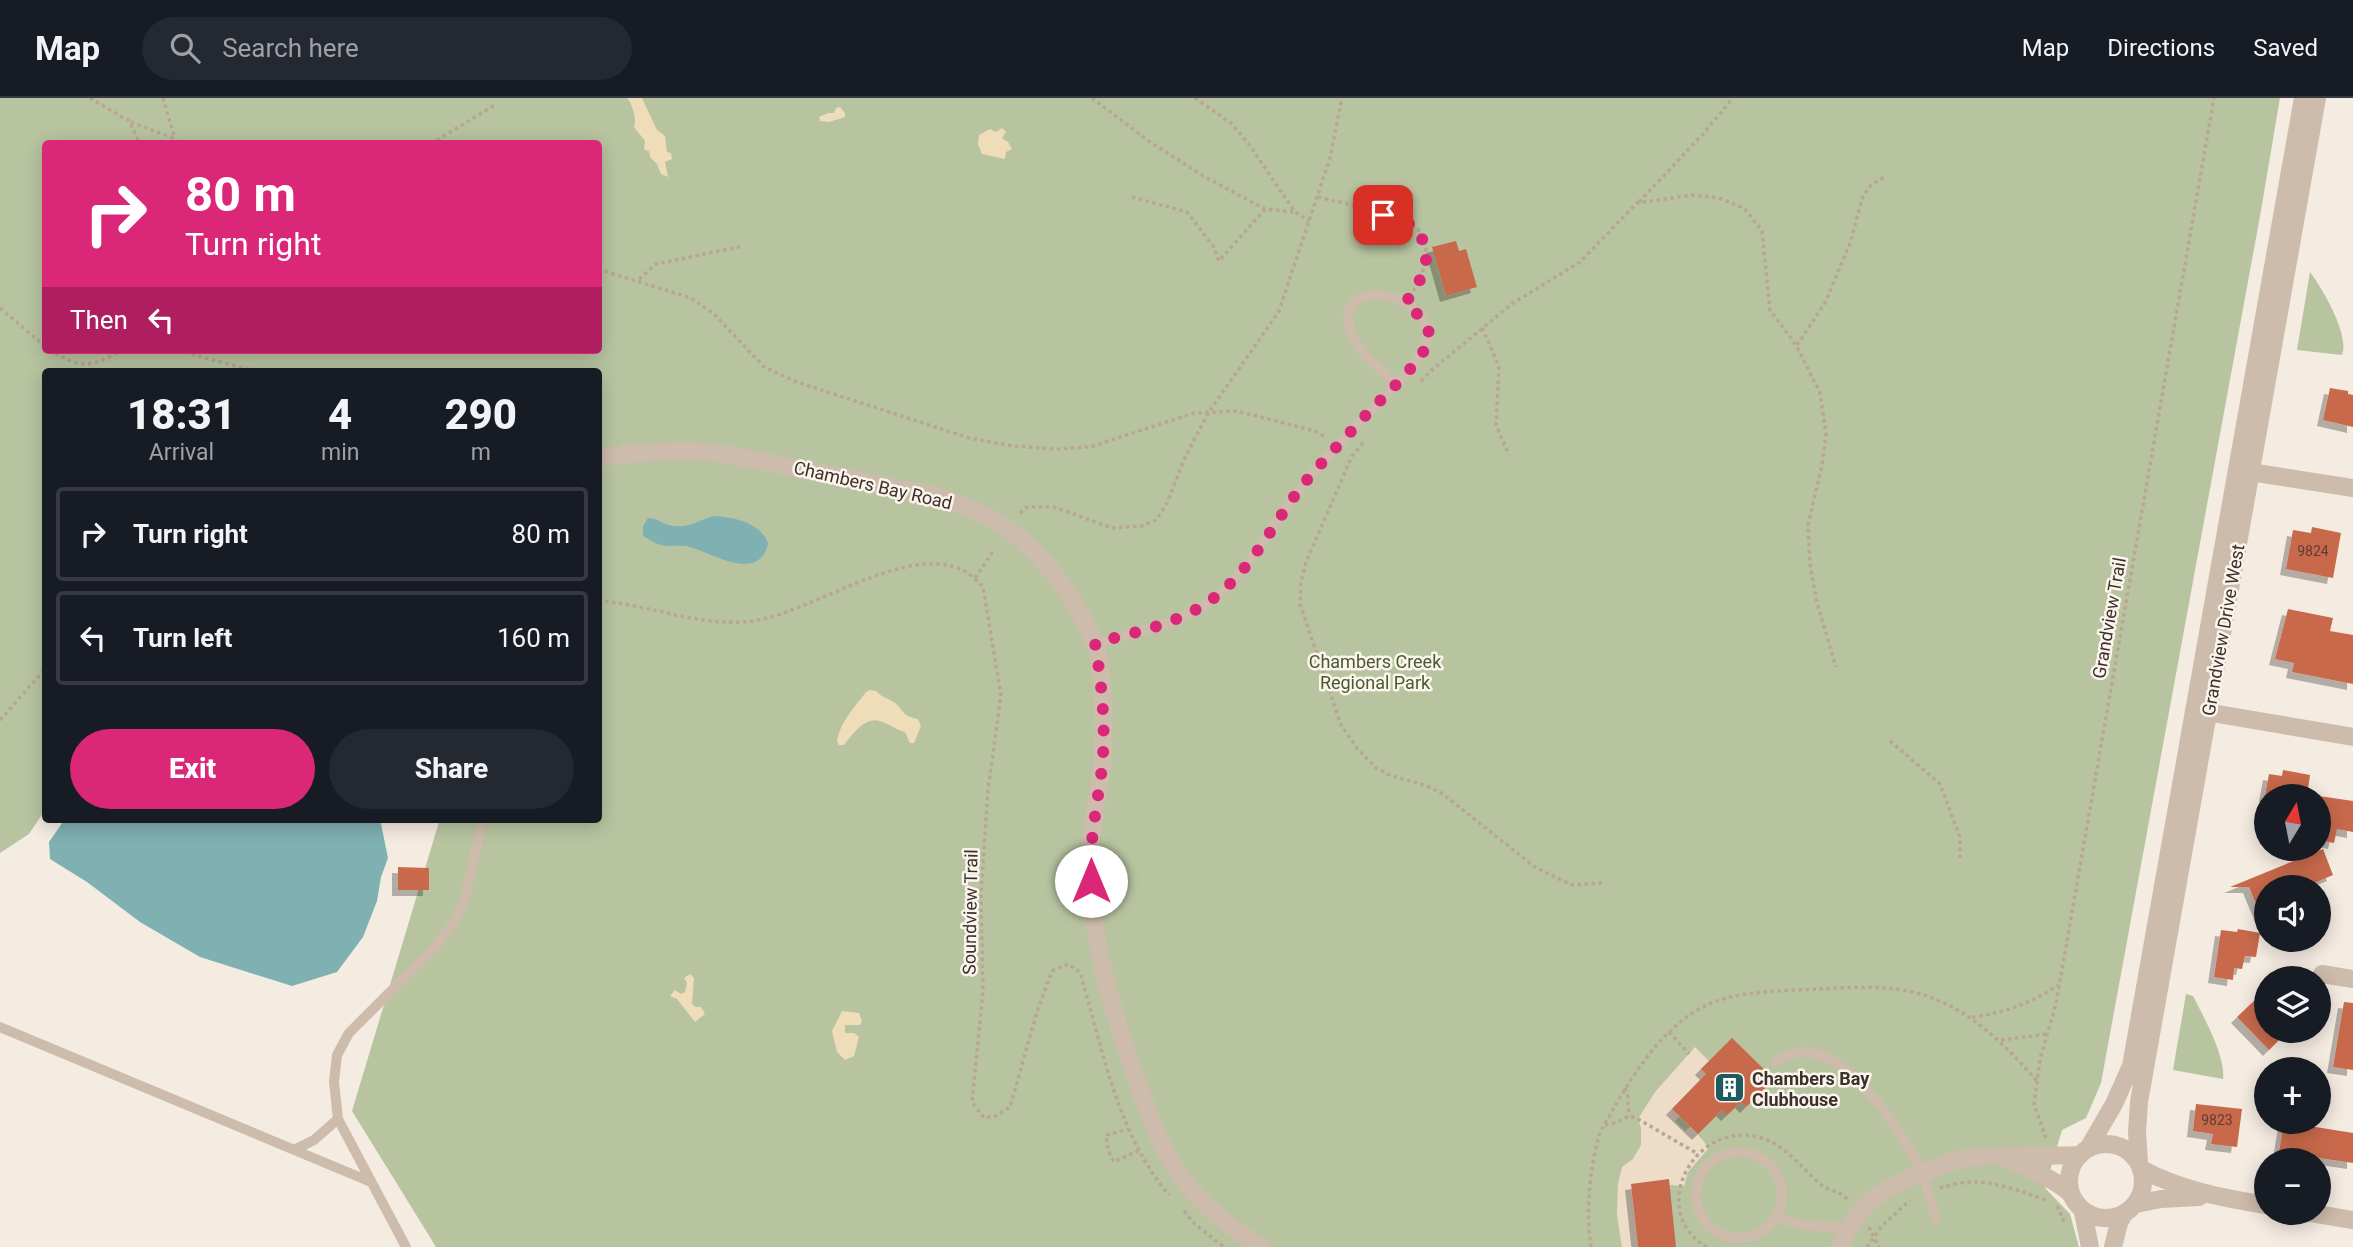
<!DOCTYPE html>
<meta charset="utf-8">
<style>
body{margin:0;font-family:Roboto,sans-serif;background:#242831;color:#f1f3f6;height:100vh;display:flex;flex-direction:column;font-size:26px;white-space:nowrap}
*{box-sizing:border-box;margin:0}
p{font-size:23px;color:#9ea1a6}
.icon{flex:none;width:38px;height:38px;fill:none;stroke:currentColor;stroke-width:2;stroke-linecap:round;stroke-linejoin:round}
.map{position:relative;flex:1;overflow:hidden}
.panel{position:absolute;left:42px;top:270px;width:560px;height:455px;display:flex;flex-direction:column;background:#171b24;border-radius:7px;box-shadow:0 4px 18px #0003}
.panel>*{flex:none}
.hud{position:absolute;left:42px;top:42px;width:560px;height:214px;border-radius:7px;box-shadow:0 4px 18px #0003;background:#db2777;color:#fff;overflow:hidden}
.needle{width:46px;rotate:10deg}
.fabs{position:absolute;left:2254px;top:686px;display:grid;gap:14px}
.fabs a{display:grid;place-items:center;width:77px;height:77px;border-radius:50%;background:#171b24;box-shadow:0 4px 18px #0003;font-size:35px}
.pin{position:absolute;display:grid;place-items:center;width:60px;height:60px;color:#fff;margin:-30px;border-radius:14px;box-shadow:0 4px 10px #0006}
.me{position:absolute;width:77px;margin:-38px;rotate:0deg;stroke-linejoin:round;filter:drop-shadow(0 0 5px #0008)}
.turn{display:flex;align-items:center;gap:24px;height:147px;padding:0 28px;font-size:32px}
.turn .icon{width:91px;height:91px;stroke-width:2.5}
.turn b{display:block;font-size:49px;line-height:60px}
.then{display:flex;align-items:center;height:66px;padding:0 28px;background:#0003;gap:14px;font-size:26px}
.eta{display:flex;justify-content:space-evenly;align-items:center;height:119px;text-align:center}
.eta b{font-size:42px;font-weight:800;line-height:49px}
.primary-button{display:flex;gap:14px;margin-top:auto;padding:14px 28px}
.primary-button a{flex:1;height:80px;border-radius:42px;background:#db2777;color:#fff;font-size:28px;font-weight:800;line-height:80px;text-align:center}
.primary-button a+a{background:#242831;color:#f1f3f6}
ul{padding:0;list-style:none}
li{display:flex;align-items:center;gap:21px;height:94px;margin:0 14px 10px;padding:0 14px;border:4px solid #363941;border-radius:7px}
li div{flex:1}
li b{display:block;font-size:26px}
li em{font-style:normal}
header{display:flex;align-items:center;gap:42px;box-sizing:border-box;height:98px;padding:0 35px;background:#171b24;border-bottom:2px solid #363941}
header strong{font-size:33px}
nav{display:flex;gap:38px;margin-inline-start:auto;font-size:24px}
.search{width:490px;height:63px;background:#242831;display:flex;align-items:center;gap:18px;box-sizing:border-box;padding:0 24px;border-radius:38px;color:#9ea1a6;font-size:26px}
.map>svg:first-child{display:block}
.green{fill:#b8c4a0;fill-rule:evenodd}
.sand{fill:#efdcb8}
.plaza{fill:#ecdcc8}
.water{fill:#7fb0b2}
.building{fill:#c8694b;filter:url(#shadow)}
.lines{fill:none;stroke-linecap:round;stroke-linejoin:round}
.path{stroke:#b9a596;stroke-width:3.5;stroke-dasharray:3.5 3.5;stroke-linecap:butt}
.service{stroke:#cdbbac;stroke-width:10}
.minor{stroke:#cdbbac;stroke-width:18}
.tertiary{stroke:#cdbbac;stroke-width:18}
.route{stroke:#db2777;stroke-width:12;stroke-dasharray:0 21.6}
.labels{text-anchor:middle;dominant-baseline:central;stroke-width:5;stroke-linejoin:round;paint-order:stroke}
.number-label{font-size:14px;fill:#5e3e33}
.street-label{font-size:18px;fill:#3b302b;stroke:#fbf5ee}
.park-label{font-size:18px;fill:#4a5a2e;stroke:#fbf5ee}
.poi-label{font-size:18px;font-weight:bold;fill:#3b302b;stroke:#fbf5ee;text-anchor:start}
</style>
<header>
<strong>Map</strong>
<div class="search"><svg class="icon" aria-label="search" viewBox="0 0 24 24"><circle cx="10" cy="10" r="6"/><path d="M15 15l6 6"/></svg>Search here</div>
<nav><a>Map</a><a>Directions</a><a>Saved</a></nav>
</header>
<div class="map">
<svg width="2353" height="1149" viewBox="0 0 2353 1149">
<defs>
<filter id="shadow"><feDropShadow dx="-6" dy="6" stdDeviation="0" flood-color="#0004"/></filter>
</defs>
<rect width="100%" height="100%" fill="#f4ebe1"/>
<path class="green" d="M0,0H2280L2260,118L2101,985L2086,1020L2062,1032L2045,1090L2070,1116L2079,1149H436L352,1013L439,724L438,721H598V273H46L45,712L29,736L0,755ZM46,46H598V252H46Z
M2310,174C2322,190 2350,237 2342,257L2297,252Z
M2186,896L2193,898C2203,918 2226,958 2223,981L2173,972Z"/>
<path class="sand" d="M627,0H642L657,32L665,38L667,54L671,55L672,61L665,64L668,79L661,76L657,66L650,59L649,53L644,52L645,43L634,29C637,21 632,5 627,0Z
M840,9L845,15V19L829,24L820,23L819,19L828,15H834L836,10Z
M1002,30L1006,34L1002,40L1008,44L1012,51L1006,54L1005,61L982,56L978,46L979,37L990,31L996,34Z
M870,592L876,593C882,600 889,600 895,605C905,613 901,618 918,621L921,628L914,645H910L905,634C896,632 890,626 880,623C865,618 852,637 844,647H839L837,644C840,624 854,610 866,594Z
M690,876L694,880L692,906L696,909H701L705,916L695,924L677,901L670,898L675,892L681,896L685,894L687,885L684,880Z
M842,913L859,915L862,923L860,927H845V935H854L859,939L854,958L845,962L837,954L832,933Z"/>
<path class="plaza" d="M1695,949L1709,963L1706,976L1672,1011L1680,1018L1675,1023L1685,1033L1691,1028L1709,1050L1688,1074L1684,1088L1669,1087L1638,1149H1622L1617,1117L1618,1086L1622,1069L1633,1061L1641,1047V1030L1638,1021L1655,994Z"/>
<path class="water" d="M714,418C734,419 762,425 768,446C758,485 715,456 690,449C680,446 667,450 658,446C653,445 648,440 643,438V428L648,420C657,420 661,425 669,427C686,432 699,422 714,418Z
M65,721H380L388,760L381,779L377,803L363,839L337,874L292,888L200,859L140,824L87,784L50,761L49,744Z"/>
<path class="building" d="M1456,143L1459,153L1466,151L1477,189L1446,198L1432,149Z
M2330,290L2348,293V296L2353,297V329L2323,322Z
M2312,429L2341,435L2333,480L2286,471L2293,432L2311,435Z
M2288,511L2333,520L2330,533L2353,537V586L2292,574L2294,565L2275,561Z
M2283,672L2310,677L2307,698H2265L2269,676L2282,678Z
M2319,698L2353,703V734L2337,731L2334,745L2319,742Z
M2323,751L2333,777L2312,786L2313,789H2266V830L2249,789H2230Z
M398,769L429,770V792H398Z
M2238,831L2260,835L2256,859L2245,858L2242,871L2234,870L2233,882L2214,879L2221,832L2237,834Z
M2257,900L2266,909V933H2288L2269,952L2237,919Z
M2344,904L2353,905V972L2333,969Z
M1732,940L1774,981L1746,1009L1741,1004L1727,1017L1722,1012L1698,1036L1672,1011L1706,976L1701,971Z
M2196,1006L2242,1011L2237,1049L2211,1046L2213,1036L2193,1033Z
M2284,1024L2353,1035V1065L2279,1054Z
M1669,1081L1676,1149H1638L1631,1086Z"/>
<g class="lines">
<path class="path" d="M90,0L129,23L140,46
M163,0L175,41
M1092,0L1150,44L1205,79L1265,111L1295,114
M1195,0L1231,25L1248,45L1295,114L1309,123
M131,24L175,41L180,46
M431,46L495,7
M1132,99L1187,114L1213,148L1219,163L1265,111
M1318,99C1339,104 1410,119 1420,134C1433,155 1423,177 1412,195
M1639,104L1702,37L1733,0
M598,171L691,200L714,216L764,269L797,284L969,340L1013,348L1057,351L1090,349L1194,315L1237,313L1315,333L1325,339
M639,181L656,166L743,148
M0,210L46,249
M1482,230L1499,268L1496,327L1509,357
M1797,247L1825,205L1850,145L1863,98L1872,86L1885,79
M49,252C82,271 90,270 122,252
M186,252L191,256L255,273
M1421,283L1433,271L1513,205L1580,164L1637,105L1693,97L1719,100L1744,110L1762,133L1770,212L1796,247L1820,295L1826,336L1822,367L1808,427L1810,466L1817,505L1836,569
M1363,345L1352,358L1306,464L1301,484L1300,506L1341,627L1357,650L1375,669L1389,677L1427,688L1443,696L1536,770L1572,787L1602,785
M1020,415L1027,409H1054L1112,430L1142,428L1156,422L1167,405L1186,357L1209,314L1279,213L1330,60L1342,0
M975,480L994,452
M598,503C651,506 699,530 753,523C813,514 900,449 958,470C968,473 976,482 983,489L1001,597L988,692L981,797L983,893L972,1004L984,1020L996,1018L1010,1009L1037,914L1052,873L1068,866L1080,874C1102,949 1117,1036 1169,1097
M0,622L46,570
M1890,643L1940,686L1960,739V760
M1972,919C2005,915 2031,905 2059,887
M1669,934L1689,956
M2001,942L2047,936
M1625,990L1628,999L1629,1018
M1605,1027L1616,1025L1629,1018L1638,1021L1698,1056
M1130,1031L1106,1037L1108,1052L1114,1064L1140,1052
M2046,1040L2034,1006L2040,961L2056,906L2214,0
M1940,1090C1950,1087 1962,1084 1972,1084C1993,1083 2028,1095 2047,1103
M2057,1108L2064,1124
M1184,1113L1195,1126L1224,1149
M1869,1129L1879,1149
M1591,1149C1586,1114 1589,1072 1599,1038C1602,1029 1609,1019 1614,1010C1637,970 1669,921 1714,904C1746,892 1785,893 1819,891C1855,889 1895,886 1930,899C1975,916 2006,948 2037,983
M1707,1149C1646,1115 1693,1020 1761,1040C1784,1046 1802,1070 1820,1086C1828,1093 1839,1092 1847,1101
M1867,1149L1882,1128L1910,1102"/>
<path class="service" d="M1095,545C1133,536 1172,528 1205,506C1249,477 1271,427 1303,387C1327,356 1356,329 1383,300C1399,283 1420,264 1428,241C1426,190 1333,177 1350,233C1356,253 1382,271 1396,286
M0,929L371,1084
M1775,963C1785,958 1795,953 1806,954C1850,956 1906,1038 1922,1075C1928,1090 1932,1106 1936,1122
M296,1051L314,1042L338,1021
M1696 1097a43 43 0 1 1 86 0a43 43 0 1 1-86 0Z
M1776,1119L1800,1127L1847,1130
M406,1149L338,1021L334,984L337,957L349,935L432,852L454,825L464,803L483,721"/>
<path class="minor" d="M602,359C642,354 680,351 720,355L931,397C952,404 975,411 994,422C1038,448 1074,496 1094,543C1105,571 1105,639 1102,669C1098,699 1091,728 1090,758C1088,835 1112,913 1138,985C1150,1020 1164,1059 1189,1089C1209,1112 1235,1134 1262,1149
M2237,372L2353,390
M2194,612L2353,639
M2322,876L2353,881
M2005,1059C2027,1071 2052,1079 2070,1095
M2141,1071C2181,1092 2222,1100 2266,1107
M2136,1106L2161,1101L2199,1099
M2311,1115L2353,1122
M1840,1149C1856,1103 1892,1085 1936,1070C1944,1067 1952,1062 1961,1061C2000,1055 2040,1059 2080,1057"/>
<path class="tertiary" d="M2069 1083a37 37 0 1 1 74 0a37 37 0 1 1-74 0Z
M2089,1049L2114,1006L2131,968L2303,0
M2139,1064L2137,1034L2139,1004L2317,0
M2083,1114L2090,1149
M2113,1149L2119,1125L2124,1116"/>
</g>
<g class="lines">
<path class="route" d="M1091,783C1089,744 1097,708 1102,670C1106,628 1102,587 1095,545C1132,535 1171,528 1205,506C1249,478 1271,428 1302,388C1322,363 1345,341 1366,317C1382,300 1421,265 1428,244C1433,226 1417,216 1405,206L1423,177L1427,157L1420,134L1404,122L1383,117"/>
</g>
<defs>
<symbol id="building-square" viewBox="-11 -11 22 22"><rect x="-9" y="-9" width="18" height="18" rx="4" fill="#1f5a5e" stroke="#fbf5ee"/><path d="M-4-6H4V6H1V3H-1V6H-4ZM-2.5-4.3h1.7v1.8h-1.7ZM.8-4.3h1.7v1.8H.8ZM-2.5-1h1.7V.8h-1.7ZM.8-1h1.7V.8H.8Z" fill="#fff"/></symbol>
</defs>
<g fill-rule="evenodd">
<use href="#building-square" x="1712" y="972" width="35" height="35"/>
</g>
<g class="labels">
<g class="number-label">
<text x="2313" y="453">9824</text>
<text x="2217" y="1022">9823</text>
</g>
<g class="street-label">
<text transform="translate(873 387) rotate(13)">Chambers Bay Road</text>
<text transform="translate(2109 520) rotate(-80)">Grandview Trail</text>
<text transform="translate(2223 532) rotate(-80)">Grandview Drive West</text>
<text transform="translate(970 814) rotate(-89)">Soundview Trail</text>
</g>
<g class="park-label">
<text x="1375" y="563">Chambers Creek<tspan x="1375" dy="21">Regional Park</tspan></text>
</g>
<g class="poi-label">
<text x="1752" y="980">Chambers Bay<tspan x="1752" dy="21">Clubhouse</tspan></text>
</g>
</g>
</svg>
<div class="fabs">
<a><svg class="needle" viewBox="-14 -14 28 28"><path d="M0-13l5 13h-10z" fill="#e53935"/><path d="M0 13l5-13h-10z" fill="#9ea1a6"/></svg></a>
<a><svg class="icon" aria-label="sound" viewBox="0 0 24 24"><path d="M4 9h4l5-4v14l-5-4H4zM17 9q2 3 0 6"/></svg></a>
<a><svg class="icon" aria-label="layers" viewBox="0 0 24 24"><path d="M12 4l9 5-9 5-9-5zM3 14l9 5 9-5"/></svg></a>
<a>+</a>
<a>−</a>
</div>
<div class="pin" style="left:1383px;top:117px;background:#d93025"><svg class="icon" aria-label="arrive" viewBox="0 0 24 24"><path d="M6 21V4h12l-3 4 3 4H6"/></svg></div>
<svg class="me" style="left:1091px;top:783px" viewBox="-20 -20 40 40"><circle r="19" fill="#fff"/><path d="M0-13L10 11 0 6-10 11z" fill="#db2777"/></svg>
<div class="hud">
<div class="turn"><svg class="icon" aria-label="right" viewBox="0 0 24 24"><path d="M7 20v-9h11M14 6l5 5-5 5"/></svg><div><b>80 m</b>Turn right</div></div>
<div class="then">Then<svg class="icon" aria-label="left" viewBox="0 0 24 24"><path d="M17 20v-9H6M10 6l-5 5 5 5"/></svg></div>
</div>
<section class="panel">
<div class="eta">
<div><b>18:31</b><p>Arrival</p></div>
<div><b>4</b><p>min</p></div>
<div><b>290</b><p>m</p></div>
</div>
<ul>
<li><svg class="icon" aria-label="right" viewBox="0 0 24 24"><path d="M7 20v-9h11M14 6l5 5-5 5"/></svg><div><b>Turn right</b></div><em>80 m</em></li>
<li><svg class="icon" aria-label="left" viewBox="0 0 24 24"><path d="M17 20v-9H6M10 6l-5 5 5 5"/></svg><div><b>Turn left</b></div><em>160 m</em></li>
</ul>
<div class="primary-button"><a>Exit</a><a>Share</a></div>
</section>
</div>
